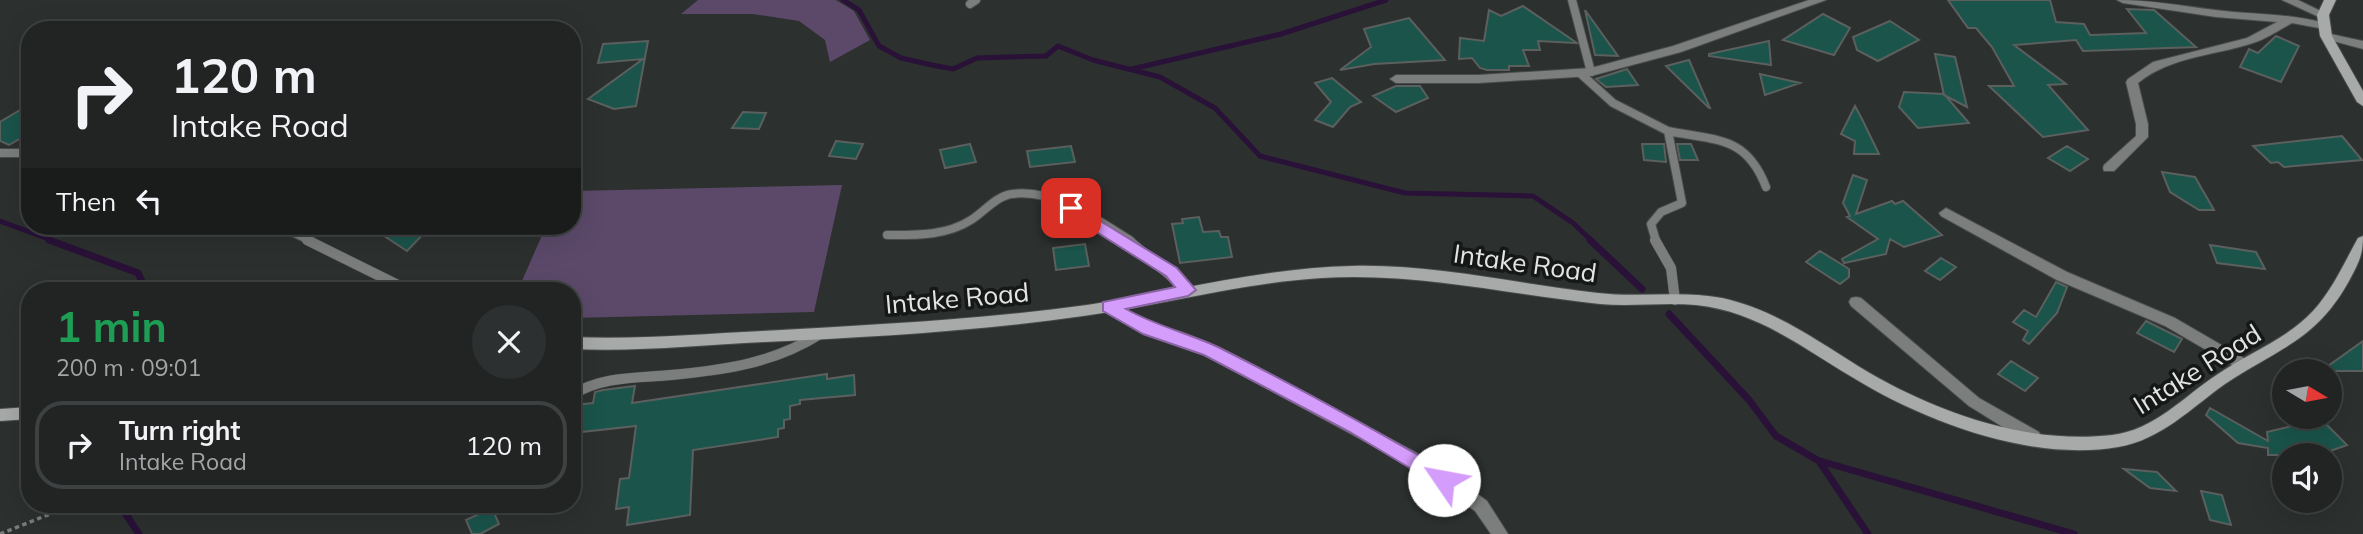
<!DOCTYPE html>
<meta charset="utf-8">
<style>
body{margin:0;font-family:Mulish,sans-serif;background:#2d3030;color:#f1f3f6;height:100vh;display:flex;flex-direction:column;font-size:26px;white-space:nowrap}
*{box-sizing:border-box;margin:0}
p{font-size:23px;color:#a2a4a6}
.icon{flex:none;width:38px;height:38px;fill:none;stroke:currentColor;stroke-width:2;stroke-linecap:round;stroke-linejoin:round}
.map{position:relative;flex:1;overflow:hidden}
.sheet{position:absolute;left:21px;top:282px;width:560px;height:231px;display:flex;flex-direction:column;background:#212423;border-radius:28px;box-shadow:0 7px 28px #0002,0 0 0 2px #3e4141}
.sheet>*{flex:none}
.top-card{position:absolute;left:21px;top:21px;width:560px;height:214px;border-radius:28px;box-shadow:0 7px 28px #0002,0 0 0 2px #3e4141;background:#212423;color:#f1f3f6;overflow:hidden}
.needle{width:46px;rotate:100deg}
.fabs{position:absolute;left:2272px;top:359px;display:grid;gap:14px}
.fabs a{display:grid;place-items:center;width:70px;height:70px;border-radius:50%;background:#212423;box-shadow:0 7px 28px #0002,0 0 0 2px #3e4141;font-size:35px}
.pin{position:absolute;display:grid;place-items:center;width:60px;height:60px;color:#fff;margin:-30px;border-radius:14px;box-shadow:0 4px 10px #0006}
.me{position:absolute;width:77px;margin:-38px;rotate:303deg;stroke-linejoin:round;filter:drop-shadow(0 0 5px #0008)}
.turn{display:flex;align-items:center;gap:24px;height:147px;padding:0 35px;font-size:32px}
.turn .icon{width:91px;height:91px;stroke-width:2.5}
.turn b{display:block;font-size:49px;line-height:60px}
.then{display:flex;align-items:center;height:66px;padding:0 35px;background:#0003;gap:14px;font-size:26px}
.round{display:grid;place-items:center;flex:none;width:74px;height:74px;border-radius:37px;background:#2d3030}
.summary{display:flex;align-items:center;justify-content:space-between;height:119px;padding:0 35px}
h1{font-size:42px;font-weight:700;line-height:52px;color:#1e9e55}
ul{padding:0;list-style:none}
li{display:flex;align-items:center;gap:21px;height:88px;margin:0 14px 10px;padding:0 21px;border:4px solid #3e4141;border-radius:28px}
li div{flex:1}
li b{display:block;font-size:26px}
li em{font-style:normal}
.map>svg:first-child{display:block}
.green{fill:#5c496a}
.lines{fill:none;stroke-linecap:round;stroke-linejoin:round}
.stream-far1{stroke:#291138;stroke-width:5}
.stream{stroke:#291138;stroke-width:7}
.building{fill:#1a544b;stroke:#5b5f5e;stroke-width:2}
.lane-far1-casing{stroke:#494d4c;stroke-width:10}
.lane-casing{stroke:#494d4c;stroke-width:11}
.street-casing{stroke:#494d4c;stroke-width:2}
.secondary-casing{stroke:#494d4c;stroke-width:2}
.path{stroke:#797c7b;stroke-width:3.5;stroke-dasharray:4.5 3.5;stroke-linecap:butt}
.lane-far1{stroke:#7c7e7d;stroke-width:8}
.lane{stroke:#7c7e7d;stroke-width:10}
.street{fill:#7c7e7d;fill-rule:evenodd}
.secondary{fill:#a7aaa9;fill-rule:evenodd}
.route{fill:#d49cfb;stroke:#8a65a3;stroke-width:2}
.labels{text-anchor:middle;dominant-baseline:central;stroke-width:7;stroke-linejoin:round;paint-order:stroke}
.street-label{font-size:26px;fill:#e3e5e4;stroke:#161717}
</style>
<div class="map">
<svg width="2363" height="534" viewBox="0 0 2363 534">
<rect width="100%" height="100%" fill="#2c302f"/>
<path class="green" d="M698,0H836L854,11L870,40L830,62L825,40L799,21L753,14H681Z
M842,185L814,312L572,318V290H518L546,226H572V191Z"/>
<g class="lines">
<path class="stream-far1" d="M843,0L859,10L879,46L901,58L932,65L953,69L977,58L1046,56L1058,46L1093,60L1160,77L1215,108L1260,156L1405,193L1533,196L1573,223L1592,241
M1132,69L1281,34L1386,0
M0,221L54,241"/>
<path class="stream" d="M49,240L138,273L146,290
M1590,240L1642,289
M1669,314L1749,400L1776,436L1819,461L1868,534
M1820,461L2074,534
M119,504L139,534"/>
</g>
<path class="building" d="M1948,0H2050L2056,22L2084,24L2090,35L2146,33L2127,9L2154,10L2196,47L2083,51L2076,40L2014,45L2066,84L2048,85L2088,130L2043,137L1989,86H2014L1992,47L1976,28H1968Z
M1523,6L1577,43L1538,41L1540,50H1523L1529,66H1509V70H1487L1480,68L1472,58L1459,59L1460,38L1484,41L1489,10L1501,16Z
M1585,10L1618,56L1595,55Z
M1823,14L1850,28L1834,55L1783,40Z
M1409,18L1445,60L1374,64L1340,70L1371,47L1364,29Z
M1890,21L1919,40L1878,61L1857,50L1853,37Z
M2276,36L2299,46L2281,82L2240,67L2249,49L2258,53Z
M648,41L636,106L614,109L588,99L643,59L598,63L603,44Z
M1769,41L1771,65L1709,56V54Z
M1935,54L1955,57L1967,107L1944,95Z
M1689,60L1710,108H1709L1666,66Z
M1627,69L1638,85L1606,87L1596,79Z
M1760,74L1800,83L1765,95Z
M1332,78L1361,102L1350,107L1333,127L1315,120L1331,102L1315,83Z
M1396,86H1420L1428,98L1396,112L1373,96Z
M1904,92L1944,94L1969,123L1918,128L1899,107Z
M1855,106L1862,119L1879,154H1854L1855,141L1841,134Z
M20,110L30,114V133L9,145L0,141V122Z
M743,112L766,113L759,129L732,128Z
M2342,136L2362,160L2284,167L2278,162L2271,163L2253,146Z
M836,141L863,144L856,159L829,156Z
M970,144L976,162L945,168L940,150Z
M1642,144H1664L1666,162L1644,160Z
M1677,144H1691L1698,160H1680Z
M1071,146L1075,162L1030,167L1027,151Z
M2067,146L2088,159L2070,171L2048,158Z
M2162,172L2195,177L2214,210H2199L2170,192Z
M1853,175L1867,180L1856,214L1892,201L1895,204L1903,201L1942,235L1904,247L1890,239L1886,254L1844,263L1842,259L1878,239L1847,217L1850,216L1843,203Z
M1199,217L1203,232L1219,231L1221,237H1228L1232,257L1180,263L1172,224L1183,223L1182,219Z
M369,226H431L407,251Z
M1085,244L1089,266L1056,270L1053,248Z
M2210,245L2256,252L2265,269L2217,263Z
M1820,251L1849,269V277L1840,284L1806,262Z
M1941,258L1956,267L1940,280L1925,271Z
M2056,282L2067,287L2057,313L2029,344L2023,340L2028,331L2013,322L2024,310L2036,317Z
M2146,321L2182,339L2174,352L2137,333Z
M2363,341V371H2321Z
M2011,361L2038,378L2025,391L1998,374Z
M827,374V379L854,375L855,395L800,400V404L790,406V419L784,420V428L778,429V437L693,450L690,515L627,525L629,507L616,509L620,479L629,478L636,426L572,433L575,405L593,403L595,392L603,390L635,386L632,403Z
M2210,408L2268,441L2267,432L2296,425L2288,416H2318L2347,445L2319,455H2268V448L2238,443L2206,415Z
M2124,469L2157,472L2176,491L2150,488Z
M2201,491L2222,495L2231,525L2210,520Z
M492,508L499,524L480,534H472L466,520Z"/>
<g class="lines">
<defs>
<path id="lane-far1" d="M1572,0L1591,72
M970,4L976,0
M1581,74L1613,103L1668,131L1682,203L1661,212L1651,224L1656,241
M1668,131C1716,141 1746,135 1766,187
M0,153H30
M280,226L311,241
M887,235C916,235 946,236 971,220C984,212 996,196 1012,194C1053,188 1098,220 1131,241"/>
<path id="lane" d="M307,240L408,290
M1128,240L1188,290
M1655,240L1671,268L1675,300
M572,395C601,376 638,378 671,375C725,370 774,363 820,334"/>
<path id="street" d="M1809,0H1826L1681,52L1591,76L1478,83H1396L1390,79L1396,75H1478L1591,68L1673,46Z
M2117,0C2151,0 2182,6 2215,10C2253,15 2291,13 2328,24L2330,26L2324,29L2292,23C2279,30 2266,39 2253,43C2214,56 2171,56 2138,83L2148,124V137L2114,171H2104L2103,168L2104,165L2136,136V124L2126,82L2128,79L2153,62L2247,38L2277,22L2216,17L2123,3Z
M2282,0H2298L2329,15L2323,18L2319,17Z
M2326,33L2363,41V49L2322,38V34Z
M1946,208L2067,272L2175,318L2249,361L2252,365L2249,369H2239L2165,326L2057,280L1941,216L1939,213Z
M1856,297L1861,298L1979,398L2039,432L2041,437L2039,442L2033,443L2027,442L1969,406L1851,306L1849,302L1851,298Z
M1108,302L1154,326L1215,347L1432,461L1487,501L1508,534H1491L1475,511L1420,471L1205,355L1144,334L1103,311L1101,307L1103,303Z"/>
<path id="secondary" d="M2324,0H2336L2329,15L2332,36L2363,91V106L2357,102L2320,36L2317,15Z
M2363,236C2363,256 2358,264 2349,281C2315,342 2278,348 2225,384C2191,408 2161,440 2118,447C2032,462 1925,422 1852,377C1802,347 1756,311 1696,305C1664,302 1632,307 1600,304C1506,294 1416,272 1321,278C1241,283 1162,305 1083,316C978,331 871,337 765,342C701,345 637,352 572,349V337C636,340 699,334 763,331C871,325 980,320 1087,305C1175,292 1262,268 1352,266C1435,264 1516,284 1598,293C1640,298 1681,290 1722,298C1773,309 1815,339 1858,366C1932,411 2024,445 2112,435C2155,430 2184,396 2218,374C2250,352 2287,339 2313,311C2333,289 2344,263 2358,238Z
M30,407V419L0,421V409Z"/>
</defs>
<use href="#lane-far1" class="lane-far1-casing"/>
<use href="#lane" class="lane-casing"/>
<use href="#street" class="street-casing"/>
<use href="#secondary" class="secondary-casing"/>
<path class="path" d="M0,534L75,504"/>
<use href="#lane-far1" class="lane-far1"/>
<use href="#lane" class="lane"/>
<use href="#street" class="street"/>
<use href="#secondary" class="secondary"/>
</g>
<path class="route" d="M1071,203L1177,268L1196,290L1188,296L1126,309C1158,327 1189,333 1220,348C1298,387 1375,430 1451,474L1453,480L1451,485H1438L1350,432L1204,355L1143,334L1103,311V302L1175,287L1166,276L1065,212L1063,208Z"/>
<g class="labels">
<g class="street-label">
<text transform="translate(1525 263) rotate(8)">Intake Road</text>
<text transform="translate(957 298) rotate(-5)">Intake Road</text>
<text transform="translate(2197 369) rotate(-32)">Intake Road</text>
</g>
</g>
</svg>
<div class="fabs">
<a><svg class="needle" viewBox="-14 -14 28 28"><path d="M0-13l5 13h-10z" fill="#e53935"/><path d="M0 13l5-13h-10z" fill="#a2a4a6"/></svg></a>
<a><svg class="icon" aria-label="sound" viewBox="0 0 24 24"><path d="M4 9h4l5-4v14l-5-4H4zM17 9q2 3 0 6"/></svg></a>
</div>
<div class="pin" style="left:1071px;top:208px;background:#d93025"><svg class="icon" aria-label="arrive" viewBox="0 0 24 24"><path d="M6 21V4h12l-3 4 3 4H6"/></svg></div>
<svg class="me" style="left:1444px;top:480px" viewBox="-20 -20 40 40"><circle r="19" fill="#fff"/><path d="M0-13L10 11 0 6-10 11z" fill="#d49cfb"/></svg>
<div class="top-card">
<div class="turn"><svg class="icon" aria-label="right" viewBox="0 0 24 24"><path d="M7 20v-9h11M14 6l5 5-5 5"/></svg><div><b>120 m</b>Intake Road</div></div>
<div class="then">Then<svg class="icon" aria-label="left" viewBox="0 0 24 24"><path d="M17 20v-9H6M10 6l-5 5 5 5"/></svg></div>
</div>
<section class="sheet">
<div class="summary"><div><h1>1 min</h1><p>200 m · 09:01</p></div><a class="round"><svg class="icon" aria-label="close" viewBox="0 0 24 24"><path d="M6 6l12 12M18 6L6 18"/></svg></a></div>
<ul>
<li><svg class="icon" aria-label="right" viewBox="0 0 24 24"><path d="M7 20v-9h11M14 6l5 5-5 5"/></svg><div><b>Turn right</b><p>Intake Road</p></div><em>120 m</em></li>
</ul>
</section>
</div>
